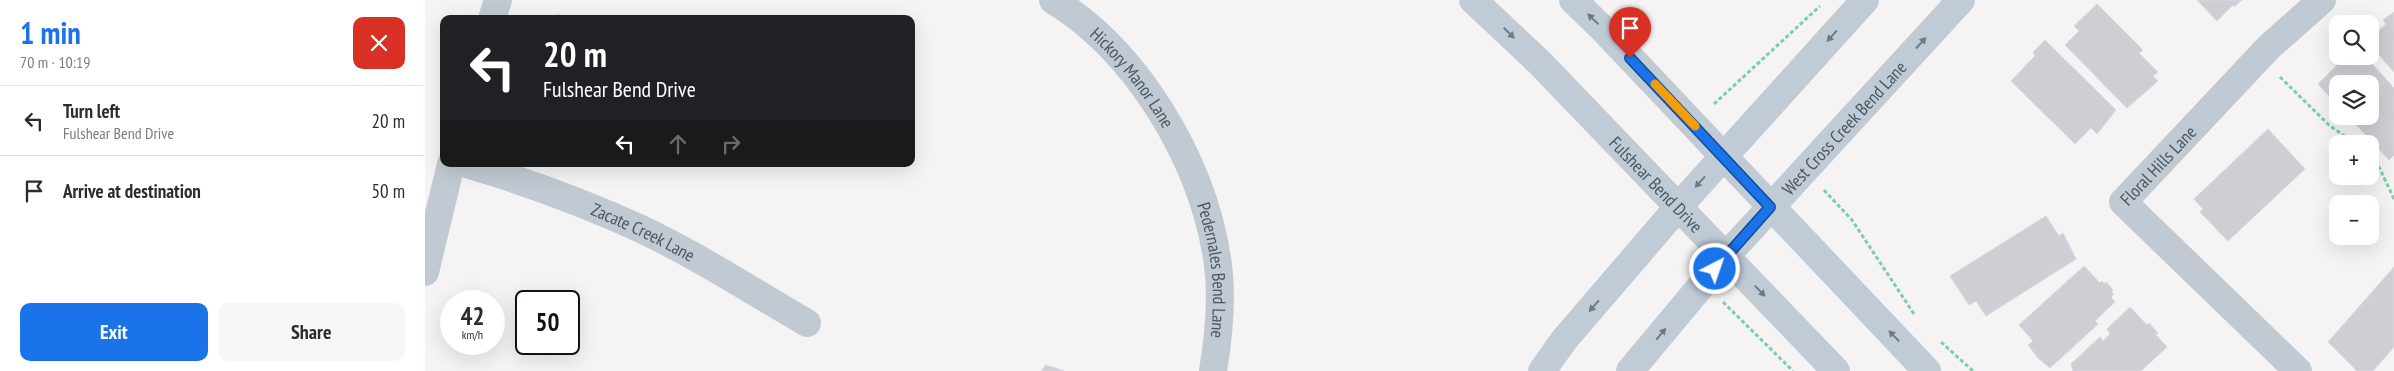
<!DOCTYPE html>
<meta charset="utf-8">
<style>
body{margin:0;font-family:"PT Sans Narrow",sans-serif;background:#f7f7f7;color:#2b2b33;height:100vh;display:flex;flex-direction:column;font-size:19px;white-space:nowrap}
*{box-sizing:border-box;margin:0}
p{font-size:16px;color:#7c7c81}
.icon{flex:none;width:28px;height:28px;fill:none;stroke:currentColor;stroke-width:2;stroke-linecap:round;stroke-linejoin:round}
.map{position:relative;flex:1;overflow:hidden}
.details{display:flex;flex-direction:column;background:#fff;width:425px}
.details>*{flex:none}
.hud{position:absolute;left:15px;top:15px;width:475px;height:152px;border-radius:10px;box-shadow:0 5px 20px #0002;background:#202124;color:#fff;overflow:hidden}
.tools{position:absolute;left:1904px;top:15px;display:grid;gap:10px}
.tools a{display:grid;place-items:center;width:50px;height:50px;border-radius:10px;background:#fff;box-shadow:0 5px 20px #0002;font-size:25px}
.speed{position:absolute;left:15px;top:290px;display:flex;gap:10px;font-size:25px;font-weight:700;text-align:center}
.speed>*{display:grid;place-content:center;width:65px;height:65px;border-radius:50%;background:#fff;box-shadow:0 5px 20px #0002;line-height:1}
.speed small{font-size:12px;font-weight:400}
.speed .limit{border:2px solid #111;border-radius:8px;background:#fff;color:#111}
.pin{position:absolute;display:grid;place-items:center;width:42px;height:42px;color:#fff;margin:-51px -21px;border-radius:50% 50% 50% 0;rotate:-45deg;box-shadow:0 0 5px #0007}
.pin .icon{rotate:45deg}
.me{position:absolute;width:55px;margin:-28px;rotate:41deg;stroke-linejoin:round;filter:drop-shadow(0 0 4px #0008)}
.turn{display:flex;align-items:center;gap:18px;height:105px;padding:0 20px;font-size:22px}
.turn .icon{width:65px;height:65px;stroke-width:2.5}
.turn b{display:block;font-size:35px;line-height:42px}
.lanes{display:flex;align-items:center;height:48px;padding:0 20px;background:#0003;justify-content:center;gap:25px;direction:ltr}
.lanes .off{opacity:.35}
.round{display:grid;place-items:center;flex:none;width:52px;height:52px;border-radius:10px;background:#f7f7f7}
.summary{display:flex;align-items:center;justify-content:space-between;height:85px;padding:0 20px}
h1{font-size:30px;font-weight:700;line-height:38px;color:#1a73e8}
.cta{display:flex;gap:10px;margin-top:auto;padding:10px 20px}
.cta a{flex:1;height:58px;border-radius:10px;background:#1a73e8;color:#fff;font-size:20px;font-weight:700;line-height:58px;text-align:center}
.cta a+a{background:#f7f7f7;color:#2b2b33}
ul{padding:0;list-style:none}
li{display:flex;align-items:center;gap:15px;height:70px;padding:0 20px;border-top:1px solid #e1e1e2}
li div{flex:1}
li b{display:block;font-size:19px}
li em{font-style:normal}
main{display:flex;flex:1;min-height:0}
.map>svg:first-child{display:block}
.building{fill:#cdcfd5;stroke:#d7d9de}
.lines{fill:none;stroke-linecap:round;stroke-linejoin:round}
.path{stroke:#7ad0a6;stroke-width:3;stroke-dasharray:4 2.5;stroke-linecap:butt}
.minor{stroke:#c1cad2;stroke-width:28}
.secondary{stroke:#c1cbd6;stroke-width:28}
.oneway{fill:#6e7984}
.route-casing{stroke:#114b97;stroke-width:12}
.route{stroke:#1a73e8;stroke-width:9}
.slow{stroke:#f59e0b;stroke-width:9}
.labels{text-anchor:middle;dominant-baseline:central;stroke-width:4;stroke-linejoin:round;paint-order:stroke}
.street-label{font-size:18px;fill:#4a5661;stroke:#fff}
</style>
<main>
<section class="details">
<div class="summary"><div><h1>1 min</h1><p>70 m · 10:19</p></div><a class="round" style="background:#d93025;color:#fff"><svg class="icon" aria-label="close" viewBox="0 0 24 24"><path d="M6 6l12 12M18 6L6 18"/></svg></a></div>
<ul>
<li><svg class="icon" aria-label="left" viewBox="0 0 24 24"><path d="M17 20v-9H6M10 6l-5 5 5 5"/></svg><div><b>Turn left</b><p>Fulshear Bend Drive</p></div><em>20 m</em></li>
<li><svg class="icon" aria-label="arrive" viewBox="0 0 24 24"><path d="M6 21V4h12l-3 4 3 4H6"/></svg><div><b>Arrive at destination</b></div><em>50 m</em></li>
</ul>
<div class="cta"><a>Exit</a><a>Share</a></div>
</section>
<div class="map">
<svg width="1969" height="371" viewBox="0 0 1969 371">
<rect width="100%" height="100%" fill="#f5f3f3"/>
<path class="building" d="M1772,0H1817L1809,7L1808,5L1792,21Z
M1672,4L1718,50L1714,53L1733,72L1728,76L1733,81L1702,108L1640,45L1654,31L1649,26Z
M1969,12V72L1945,45V38L1961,24L1958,20Z
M132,14L145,19H130Z
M1620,40L1691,110L1672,134L1666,128L1650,144L1586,81L1610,56L1608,52Z
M1926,56H1940L1969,88V155L1964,160L1923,116H1945V84H1912V105L1893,84L1920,57L1922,60Z
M1843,129L1880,169L1803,241L1775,212L1778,209L1769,199Z
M1621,216L1634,236L1638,233L1651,259L1561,316L1551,301L1544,305L1525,276Z
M1659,266L1675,283L1677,281L1680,284L1681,282L1688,290L1686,292L1689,294L1686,297L1690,302L1670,321L1673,324L1625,368L1613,358L1603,345L1608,341L1594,325Z
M1969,267V347L1948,371H1932L1903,342Z
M1705,307L1722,325L1724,323L1733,333L1731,335L1742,347L1716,371H1648L1646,364L1675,337L1678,341L1685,334L1682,329Z
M621,365L639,371H616Z"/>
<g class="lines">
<path class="path" d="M1855,77L1904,125L1931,144
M1289,104L1395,6
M1945,156L1955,169L1969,199
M1399,190L1427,220L1489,314
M1298,302L1368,371
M1516,342L1548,371"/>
<g class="minor">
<path id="s1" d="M628,0C713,52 777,161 792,258C798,295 794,335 788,371"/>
<path d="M67,19L73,0"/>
<path id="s2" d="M42,164C102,182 160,203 216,229C273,256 327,291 382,323"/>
<path d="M0,272L26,164"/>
<path id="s3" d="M1873,371L1698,202L1844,47L1897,0"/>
</g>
<g class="secondary">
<path id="s4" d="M1048,0L1115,63L1411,371"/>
<path d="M1148,0L1180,31L1502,371"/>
<path d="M1117,371L1139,340L1254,206L1440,0"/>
<path id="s5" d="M1205,371L1301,256L1536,0"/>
</g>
</g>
<defs><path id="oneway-solid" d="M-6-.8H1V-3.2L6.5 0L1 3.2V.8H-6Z" transform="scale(1.25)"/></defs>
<g class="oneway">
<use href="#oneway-solid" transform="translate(1168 19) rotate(-136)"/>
<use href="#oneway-solid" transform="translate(1084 33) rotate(44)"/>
<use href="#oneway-solid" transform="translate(1407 36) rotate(132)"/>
<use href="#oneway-solid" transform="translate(1496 43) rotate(-47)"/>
<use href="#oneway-solid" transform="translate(1275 182) rotate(132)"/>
<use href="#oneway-solid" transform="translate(1335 291) rotate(46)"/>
<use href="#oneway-solid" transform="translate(1169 306) rotate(131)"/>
<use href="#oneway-solid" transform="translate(1236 334) rotate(-50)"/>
<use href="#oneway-solid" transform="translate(1469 336) rotate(-134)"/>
</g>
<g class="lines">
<defs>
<path id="route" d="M1205,58L1345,207L1290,269"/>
</defs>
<use href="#route" class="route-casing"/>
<use href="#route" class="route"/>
<path class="slow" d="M1230,84L1270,126"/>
</g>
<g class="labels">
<g class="street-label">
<text stroke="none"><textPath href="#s1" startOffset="112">Hickory Manor Lane</textPath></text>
<text stroke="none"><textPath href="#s5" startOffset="324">West Cross Creek Bend Lane</textPath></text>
<text stroke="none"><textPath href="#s3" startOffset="294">Floral Hills Lane</textPath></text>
<text stroke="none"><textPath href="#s4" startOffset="260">Fulshear Bend Drive</textPath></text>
<text stroke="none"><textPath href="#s2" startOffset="189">Zacate Creek Lane</textPath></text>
<text stroke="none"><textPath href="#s1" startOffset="326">Pedernales Bend Lane</textPath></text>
</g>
</g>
</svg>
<div class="tools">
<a><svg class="icon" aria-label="search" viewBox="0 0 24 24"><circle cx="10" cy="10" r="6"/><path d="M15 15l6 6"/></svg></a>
<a><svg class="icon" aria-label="layers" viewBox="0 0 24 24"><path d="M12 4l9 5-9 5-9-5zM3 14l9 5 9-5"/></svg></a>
<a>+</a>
<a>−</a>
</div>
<div class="speed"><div>42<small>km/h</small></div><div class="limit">50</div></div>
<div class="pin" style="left:1205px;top:58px;background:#d93025"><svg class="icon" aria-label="arrive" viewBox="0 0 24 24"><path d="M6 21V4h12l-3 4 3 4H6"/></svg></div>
<svg class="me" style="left:1290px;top:269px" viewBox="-20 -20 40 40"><circle r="17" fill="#1a73e8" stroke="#fff" stroke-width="3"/><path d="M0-11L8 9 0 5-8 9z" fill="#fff"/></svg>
<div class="hud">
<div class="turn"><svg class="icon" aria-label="left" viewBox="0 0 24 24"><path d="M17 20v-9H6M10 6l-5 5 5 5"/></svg><div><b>20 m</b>Fulshear Bend Drive</div></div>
<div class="lanes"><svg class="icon" aria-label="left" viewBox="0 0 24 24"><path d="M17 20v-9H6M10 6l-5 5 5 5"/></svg><svg class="icon off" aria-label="ahead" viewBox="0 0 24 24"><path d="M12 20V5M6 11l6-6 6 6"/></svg><svg class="icon off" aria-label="right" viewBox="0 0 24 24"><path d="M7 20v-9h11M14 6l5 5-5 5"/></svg></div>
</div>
</div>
</main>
